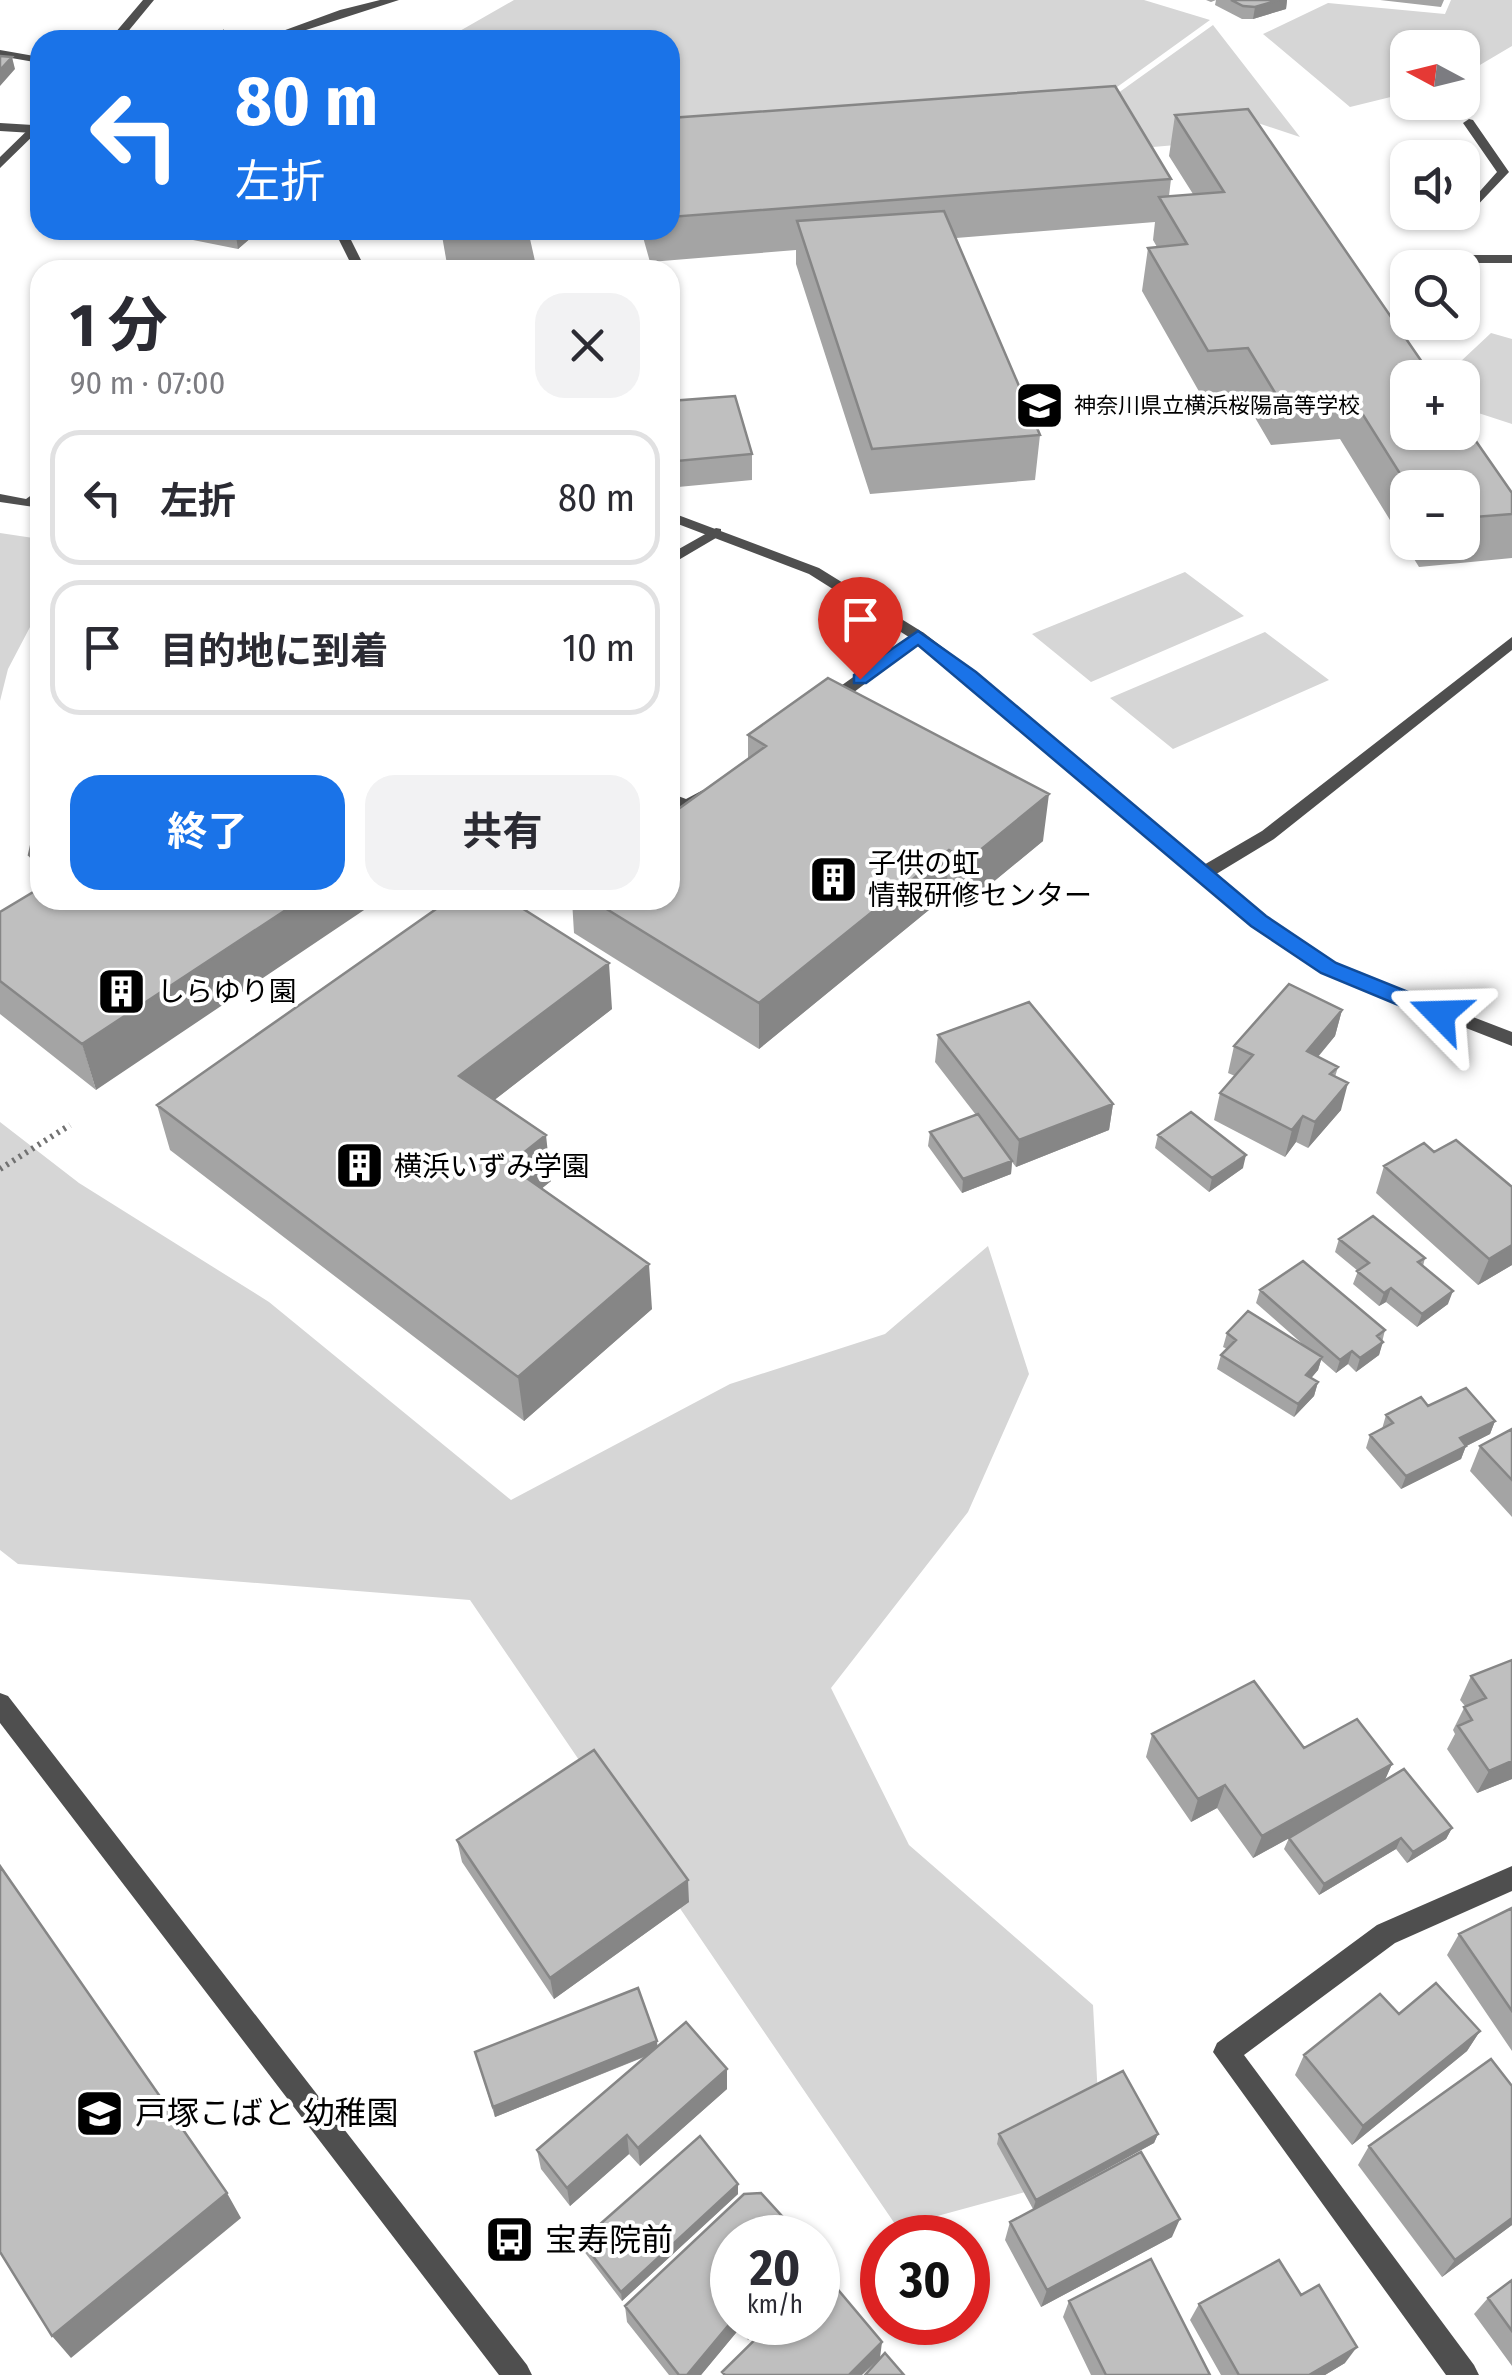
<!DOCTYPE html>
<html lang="ja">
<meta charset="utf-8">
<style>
body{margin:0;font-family:"Fira Sans Condensed","Noto Sans JP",sans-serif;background:#f2f2f3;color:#2b2b33;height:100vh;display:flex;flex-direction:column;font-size:38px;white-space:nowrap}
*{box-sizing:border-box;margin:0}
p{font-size:32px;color:#7c7c81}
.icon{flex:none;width:55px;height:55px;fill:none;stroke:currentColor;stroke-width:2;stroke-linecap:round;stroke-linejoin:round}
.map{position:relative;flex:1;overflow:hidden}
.drawer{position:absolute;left:30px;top:260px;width:650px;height:650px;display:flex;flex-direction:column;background:#fff;border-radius:30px;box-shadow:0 2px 8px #0004}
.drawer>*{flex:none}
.banner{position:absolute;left:30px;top:30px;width:650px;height:210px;border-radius:30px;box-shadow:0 2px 8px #0004;background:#1a73e8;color:#fff;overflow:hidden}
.needle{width:65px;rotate:277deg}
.tools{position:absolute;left:1390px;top:30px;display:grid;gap:20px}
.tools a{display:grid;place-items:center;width:90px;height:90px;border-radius:20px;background:#fff;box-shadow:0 2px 8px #0004;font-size:50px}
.speed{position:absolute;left:710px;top:2215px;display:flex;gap:20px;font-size:50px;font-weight:700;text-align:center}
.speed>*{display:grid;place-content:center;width:130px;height:130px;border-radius:50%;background:#fff;box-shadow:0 2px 8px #0004;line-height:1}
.speed small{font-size:25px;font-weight:400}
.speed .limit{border:15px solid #d22;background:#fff;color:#111}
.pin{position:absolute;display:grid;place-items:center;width:85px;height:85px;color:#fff;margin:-102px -42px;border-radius:50% 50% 50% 0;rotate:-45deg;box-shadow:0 0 10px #0007}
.pin .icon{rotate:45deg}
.me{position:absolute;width:110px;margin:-55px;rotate:292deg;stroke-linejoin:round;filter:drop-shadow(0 0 8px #0008)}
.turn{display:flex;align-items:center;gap:35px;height:210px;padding:0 40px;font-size:45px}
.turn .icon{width:130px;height:130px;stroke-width:2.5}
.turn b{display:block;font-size:70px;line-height:85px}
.round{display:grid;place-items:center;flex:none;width:105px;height:105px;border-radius:30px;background:#f2f2f3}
.overview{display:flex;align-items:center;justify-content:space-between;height:170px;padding:0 40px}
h1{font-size:60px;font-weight:700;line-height:75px}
.cta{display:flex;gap:20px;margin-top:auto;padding:20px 40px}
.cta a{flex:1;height:115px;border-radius:30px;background:#1a73e8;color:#fff;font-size:40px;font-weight:700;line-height:115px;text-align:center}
.cta a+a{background:#f2f2f3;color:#2b2b33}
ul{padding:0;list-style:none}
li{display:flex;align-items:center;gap:30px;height:135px;margin:0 20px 15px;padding:0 20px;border:5px solid #e1e1e2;border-radius:30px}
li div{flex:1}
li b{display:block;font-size:38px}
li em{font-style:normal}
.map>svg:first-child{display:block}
.green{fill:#d6d6d6}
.water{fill:#9d9d9d}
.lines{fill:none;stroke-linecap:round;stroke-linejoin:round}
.path-far1{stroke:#717171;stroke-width:4;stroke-dasharray:1 2.5;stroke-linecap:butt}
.path{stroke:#717171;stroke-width:6;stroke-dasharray:2.5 5;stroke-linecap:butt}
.service{fill:#4f4f4f;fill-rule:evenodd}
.minor{fill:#4f4f4f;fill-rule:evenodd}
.tertiary{fill:#4f4f4f;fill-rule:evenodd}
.wall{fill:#a4a4a4;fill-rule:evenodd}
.shaded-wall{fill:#868686}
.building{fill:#bfbfbf;stroke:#868686;stroke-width:2.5}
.route{fill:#1a73e8;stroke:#114b97;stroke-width:2.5}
.labels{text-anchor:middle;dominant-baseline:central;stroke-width:8;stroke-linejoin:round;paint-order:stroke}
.far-poi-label{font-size:22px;fill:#000;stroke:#fff;text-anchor:start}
.poi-label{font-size:28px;fill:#000;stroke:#fff;text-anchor:start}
.near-poi-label{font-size:32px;fill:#000;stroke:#fff;text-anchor:start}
</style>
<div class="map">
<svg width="1512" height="2375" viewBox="0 0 1512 2375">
<rect width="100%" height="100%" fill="#fff"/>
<path class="green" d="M514,0H1144L1210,20L1070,121L670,148V40H444Z
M1451,0H1512V46L1463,75L1462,48H1408L1407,93L1350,107L1263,34L1328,3L1445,14Z
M1213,25L1300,137L1219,110L1176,145L1130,149L1086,116Z
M1491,333L1512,339V424L1463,408L1462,378L1444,377Z
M0,533L40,539V608L8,669L0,701Z
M1185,572L1244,616L1091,682L1032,634Z
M1265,632L1329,680L1173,749L1110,698Z
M0,1122L79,1183L269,1302L511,1500L730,1384L885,1334L988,1246L1029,1374L968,1512L831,1688L909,1845L1093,2005L1102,2171L897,2227L470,1600L18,1564L0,1550Z"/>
<path class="water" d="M441,230H528L537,270H448Z"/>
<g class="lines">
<path class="path-far1" d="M197,40L224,31"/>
<path class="path" d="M0,1169L70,1125"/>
<path class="service" d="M1469,119L1473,120L1509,172L1471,212L1465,208L1497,172L1463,123Z
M716,528L721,529V535L670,565V554Z
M918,631L924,633V639L833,708H821V700Z
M703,790L712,795C698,811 688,815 670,805V793L686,799Z"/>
<path class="minor" d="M380,0H399L275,40H258L340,10Z
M0,50L40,57V63L0,56Z
M0,123L33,125L39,129L33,133L0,131Z
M334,230H346L361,260L360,270H348L349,260Z
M1512,255V263H1431L1425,259L1431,255Z
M40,489V501L34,507L0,502V494L26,499Z
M670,512L819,568L924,633L976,673L1202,866L1262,831L1512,637V650L1274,839L1213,876L1265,917L1335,964L1512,1032V1046L1323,972L1253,925L1195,879L964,679L912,639L809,574L670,521Z
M1512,1866V1891L1395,1943L1244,2055L1474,2365L1479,2375H1446L1213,2052L1217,2043L1377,1925Z"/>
<path class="tertiary" d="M143,0H154L121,40H109Z
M40,118V129L0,168V157Z
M0,1693L8,1696L527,2365L532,2375H499L0,1723Z"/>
</g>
<path class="wall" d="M1206,0H1287L1286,9L1253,19H1242L1215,5L1216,0L1211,2Z
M1380,0H1444L1441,7Z
M1175,115L1512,493V558L1419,567L1340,439L1271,445L1240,392L1201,395L1142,291L1148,248L1157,247L1153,240L1155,222L956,238L1040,435L1035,480L870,494L796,264V250L650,262L641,230H670V118L1171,179L1169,196L1193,194L1169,156ZM1408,488H1462V542H1408Z
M192,230H260L238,249L193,240Z
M670,401L752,454V480L678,487L670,456Z
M40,626V648L34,628Z
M748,735L1043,841L964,906L946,896L759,1049L574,933L572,900H670L748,759Z
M40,806V900L96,1090L0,1014V912L39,888L29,855Z
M612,1009L494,1100L551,1181L541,1189L652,1309L524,1421L170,1150L157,1105Z
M1342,1010L1335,1036L1318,1057L1338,1067L1335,1077L1341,1110L1308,1148L1296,1142L1285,1157L1214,1120L1220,1093L1235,1076L1228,1073L1234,1046Z
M938,1035L1113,1104L1109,1130L1016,1167L1012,1162L1011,1174L962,1193L928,1146L930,1132L976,1115L935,1062Z
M1158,1135L1243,1168L1209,1192L1155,1148Z
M1384,1166L1512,1265L1478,1285L1376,1193Z
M1339,1239L1425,1258L1423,1266L1448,1304L1417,1327L1386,1302L1379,1306L1353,1284L1358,1271L1335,1252Z
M1260,1290L1385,1330L1379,1355L1356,1372L1348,1364L1336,1373L1321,1360L1318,1370L1311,1378L1318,1382L1314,1396L1294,1417L1217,1369L1221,1355L1227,1349L1223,1347L1227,1333L1306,1347L1256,1303Z
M1428,1406L1495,1421L1490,1434L1466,1446L1461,1459L1401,1489L1366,1448L1370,1435L1382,1429L1386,1415Z
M1512,1429V1517L1470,1471L1480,1446Z
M1512,1660V1779L1477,1793L1447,1749L1455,1734L1453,1730L1465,1706L1460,1700L1471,1676Z
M1152,1734L1304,1748L1392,1764L1384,1781L1452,1828L1446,1839L1407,1863L1396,1849L1319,1895L1284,1849L1289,1838L1253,1858L1217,1808L1191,1822L1146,1757Z
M457,1840L689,1902L554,1999L462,1862Z
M1512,1908V2051L1447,1955L1459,1934Z
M1399,2014L1480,2031L1467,2051L1352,2145L1295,2075L1304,2055Z
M657,2041V2047L727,2089L640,2166L629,2154L570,2206L541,2169L537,2150L647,2056L495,2117L475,2052Z
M999,2134H1158L1154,2143L1033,2209L997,2144Z
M1369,2146L1512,2225L1442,2277L1358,2165Z
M738,2184V2194L622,2301L583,2250L581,2241Z
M1010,2222L1172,2237L1041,2307L1005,2240Z
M1512,2280V2366L1474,2314L1488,2298Z
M1069,2301L1210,2375H1091L1063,2317Z
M1199,2304L1345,2363L1325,2375H1221L1190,2320Z
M625,2306L732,2322H765L748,2340L740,2328L701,2375H669L627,2322Z"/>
<path class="shaded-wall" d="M1279,0H1287L1286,9L1253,19L1255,7Z
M12,57L15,69L0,86V70Z
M242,230H260L238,249L236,236Z
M1049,794L1043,841L964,906L968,860Z
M949,850L946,896L759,1049V1003Z
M301,900H379L96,1090L82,1044Z
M609,963L612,1009L466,1122L459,1076Z
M1342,1010L1335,1036L1300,1078L1307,1051Z
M1348,1083L1341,1110L1308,1148L1315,1122Z
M1113,1104L1109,1130L1016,1167L1019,1140Z
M1303,1116L1296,1142L1285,1157L1292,1130Z
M546,1135L551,1181L514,1211L508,1165Z
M1246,1155L1243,1168L1209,1192L1212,1178Z
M1012,1161L1011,1174L962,1193L963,1179Z
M1512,1245V1265L1478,1285L1489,1259Z
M649,1264L652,1309L524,1421L518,1377Z
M1391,1288L1386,1302L1379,1306L1384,1293Z
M1453,1291L1448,1304L1417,1327L1422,1314Z
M1383,1342L1379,1355L1356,1372L1360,1358Z
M1352,1351L1348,1364L1336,1373L1340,1360Z
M1322,1357L1318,1370L1302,1389L1306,1375Z
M1318,1382L1314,1396L1294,1417L1298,1404Z
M1495,1421L1490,1434L1455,1452L1460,1438Z
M1466,1446L1461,1459L1401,1489L1406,1476Z
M1512,1761V1779L1477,1793L1489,1771Z
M1392,1764L1382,1787L1253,1858L1262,1836Z
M1225,1785L1217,1808L1191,1822L1198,1799Z
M1452,1828L1446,1839L1407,1863L1413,1852Z
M1401,1838L1396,1849L1319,1895L1324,1884Z
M688,1880L689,1902L554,1999L550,1978Z
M1480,2031L1467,2051L1352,2145L1363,2126Z
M657,2041L658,2051L495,2117L493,2107Z
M727,2069V2089L640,2166L638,2148Z
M1158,2134L1154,2143L1033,2209L1036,2200Z
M627,2135L629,2154L570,2206L567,2188Z
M738,2184V2194L622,2301L621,2292Z
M227,2193L241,2218L71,2358L52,2336Z
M1512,2218V2225L1442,2277L1455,2260Z
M1180,2219L1172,2237L1041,2307L1047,2290Z
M732,2321V2322H740V2328L701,2375H687Z
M749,2322H765L748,2340L747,2324Z
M882,2342L880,2358L862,2375H849Z
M1357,2347L1345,2363L1325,2375H1309Z"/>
<path class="building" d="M1231,0H1279L1255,7L1243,6Z
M0,56L12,57L0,70Z
M1115,86L1171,179L670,217V118Z
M1248,109L1433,378H1408V432H1462V421L1512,493V514L1462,518V488H1409L1350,394L1280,401L1248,348L1208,351L1148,248L1187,244L1159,197L1224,192L1175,115Z
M944,211L1040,435L872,449L797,221Z
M208,230H242L236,236Z
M735,396L752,454L677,461L670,433V401Z
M828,678L1049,794L968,860L949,850L759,1003L592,900H670V815L766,746L748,735Z
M40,806V863L29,855Z
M40,888V900H301L82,1044L0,981V912Z
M449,900H509L609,963L459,1076L546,1135L508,1165L649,1264L518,1377L157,1105Z
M1289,984L1342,1010L1307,1051L1338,1067L1330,1074L1348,1083L1315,1122L1303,1116L1292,1130L1220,1093L1253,1055L1234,1046Z
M1029,1002L1113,1104L1019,1140L938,1035Z
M1191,1112L1246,1155L1212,1178L1158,1135Z
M978,1114L1012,1161L963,1179L930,1132Z
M1456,1140L1512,1187V1245L1489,1259L1384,1166L1424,1143L1434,1152Z
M1373,1216L1425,1258L1418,1262L1453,1291L1422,1314L1391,1288L1384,1293L1357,1271L1369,1263L1339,1239Z
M1303,1261L1385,1330L1377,1336L1383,1342L1360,1358L1352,1351L1340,1360L1260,1290Z
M1248,1311L1322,1357L1306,1375L1318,1382L1298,1404L1221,1355L1236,1340L1227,1333Z
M1466,1388L1495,1421L1460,1438L1466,1446L1406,1476L1370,1435L1393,1423L1386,1415L1421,1397L1428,1406Z
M1512,1429V1480L1480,1446Z
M1512,1660V1761L1489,1771L1458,1726L1472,1720L1464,1707L1486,1698L1471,1676Z
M1254,1681L1304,1748L1357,1719L1392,1764L1262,1836L1225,1785L1198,1799L1152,1734Z
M594,1750L688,1880L550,1978L457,1840Z
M1404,1769L1452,1828L1413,1852L1401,1838L1324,1884L1289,1838Z
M0,1866L227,2193L52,2336L0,2252Z
M1512,1908V2011L1459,1934Z
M1436,1983L1480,2031L1363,2126L1304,2055L1380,1994L1399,2014Z
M638,1988L657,2041L493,2107L475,2052Z
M686,2022L727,2069L638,2148L627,2135L567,2188L537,2150Z
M1491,2059L1512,2086V2218L1455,2260L1369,2146Z
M1123,2071L1158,2134L1036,2200L999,2134Z
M700,2136L738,2184L621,2292L581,2241Z
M1141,2152L1180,2219L1047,2290L1010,2222Z
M761,2193L802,2238H732V2321L687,2375H679L625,2306L744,2194Z
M1151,2259L1210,2375H1106L1069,2301Z
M1279,2260L1301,2295L1319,2285L1357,2347L1309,2375H1239L1199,2304Z
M824,2273L882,2342L849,2375H725L722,2372L773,2322H818V2279Z
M1512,2280V2331L1488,2298Z
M885,2353L904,2375H865Z"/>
<path class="route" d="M918,631L976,672L1266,916L1336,963L1448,1008L1451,1014L1448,1019H1432L1321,973L1251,926L918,645L866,683H854V675Z"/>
<defs>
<symbol id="school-square" viewBox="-11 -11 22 22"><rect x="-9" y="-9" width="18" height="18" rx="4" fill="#000" stroke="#fff"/><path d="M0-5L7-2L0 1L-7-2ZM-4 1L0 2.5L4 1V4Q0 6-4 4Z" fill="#fff"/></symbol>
<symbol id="building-square" viewBox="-11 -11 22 22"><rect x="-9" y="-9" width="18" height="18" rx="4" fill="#000" stroke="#fff"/><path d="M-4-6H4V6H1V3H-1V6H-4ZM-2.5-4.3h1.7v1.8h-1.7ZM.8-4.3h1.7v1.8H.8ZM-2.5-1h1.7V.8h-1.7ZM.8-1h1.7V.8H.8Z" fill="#fff"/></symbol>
<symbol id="bus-square" viewBox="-11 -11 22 22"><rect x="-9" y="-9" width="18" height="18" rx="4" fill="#000" stroke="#fff"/><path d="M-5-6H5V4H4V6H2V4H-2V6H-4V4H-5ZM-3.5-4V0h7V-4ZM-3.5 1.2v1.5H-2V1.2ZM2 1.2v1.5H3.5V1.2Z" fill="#fff"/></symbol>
</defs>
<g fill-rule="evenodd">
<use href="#school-square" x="1012" y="378" width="55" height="55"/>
<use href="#building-square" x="806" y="852" width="55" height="55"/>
<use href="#building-square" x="94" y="964" width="55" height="55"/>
<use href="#building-square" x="332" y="1138" width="55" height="55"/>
<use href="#school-square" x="72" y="2086" width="55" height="55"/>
<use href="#bus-square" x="482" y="2212" width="55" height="55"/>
</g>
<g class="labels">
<g class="far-poi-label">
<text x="1074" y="405">神奈川県立横浜桜陽高等学校</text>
</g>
<g class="poi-label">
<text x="868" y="863">子供の虹<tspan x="868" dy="32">情報研修センター</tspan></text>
<text x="157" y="991">しらゆり園</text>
<text x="394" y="1166">横浜いずみ学園</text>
</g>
<g class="near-poi-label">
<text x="135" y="2113">戸塚こばと 幼稚園</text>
<text x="545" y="2240">宝寿院前</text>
</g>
</g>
</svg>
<div class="tools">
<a><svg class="needle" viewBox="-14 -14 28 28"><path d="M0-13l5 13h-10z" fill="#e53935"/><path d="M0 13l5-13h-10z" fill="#7c7c81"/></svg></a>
<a><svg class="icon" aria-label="sound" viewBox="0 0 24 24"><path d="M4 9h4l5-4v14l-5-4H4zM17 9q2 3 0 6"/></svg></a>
<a><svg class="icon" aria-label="search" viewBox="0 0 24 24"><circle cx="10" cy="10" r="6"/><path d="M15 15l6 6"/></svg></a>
<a>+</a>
<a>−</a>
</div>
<div class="speed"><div>20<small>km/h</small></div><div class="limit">30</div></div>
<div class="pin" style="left:860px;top:679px;background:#d93025"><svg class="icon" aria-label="arrive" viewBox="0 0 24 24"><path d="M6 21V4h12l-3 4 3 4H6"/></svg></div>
<svg class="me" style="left:1440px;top:1014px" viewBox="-20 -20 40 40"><path d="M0-17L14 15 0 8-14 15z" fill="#1a73e8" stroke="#fff" stroke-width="4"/></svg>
<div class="banner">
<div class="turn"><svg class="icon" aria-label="left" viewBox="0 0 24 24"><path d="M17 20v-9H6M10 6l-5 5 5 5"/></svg><div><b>80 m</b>左折</div></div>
</div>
<section class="drawer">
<div class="overview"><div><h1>1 分</h1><p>90 m · 07:00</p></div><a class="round"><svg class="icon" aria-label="close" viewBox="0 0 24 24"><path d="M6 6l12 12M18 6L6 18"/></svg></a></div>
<ul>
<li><svg class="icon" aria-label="left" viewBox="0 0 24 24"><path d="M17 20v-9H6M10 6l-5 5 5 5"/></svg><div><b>左折</b></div><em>80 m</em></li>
<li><svg class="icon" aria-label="arrive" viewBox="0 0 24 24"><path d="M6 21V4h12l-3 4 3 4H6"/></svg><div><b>目的地に到着</b></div><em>10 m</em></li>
</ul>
<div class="cta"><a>終了</a><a>共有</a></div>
</section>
</div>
